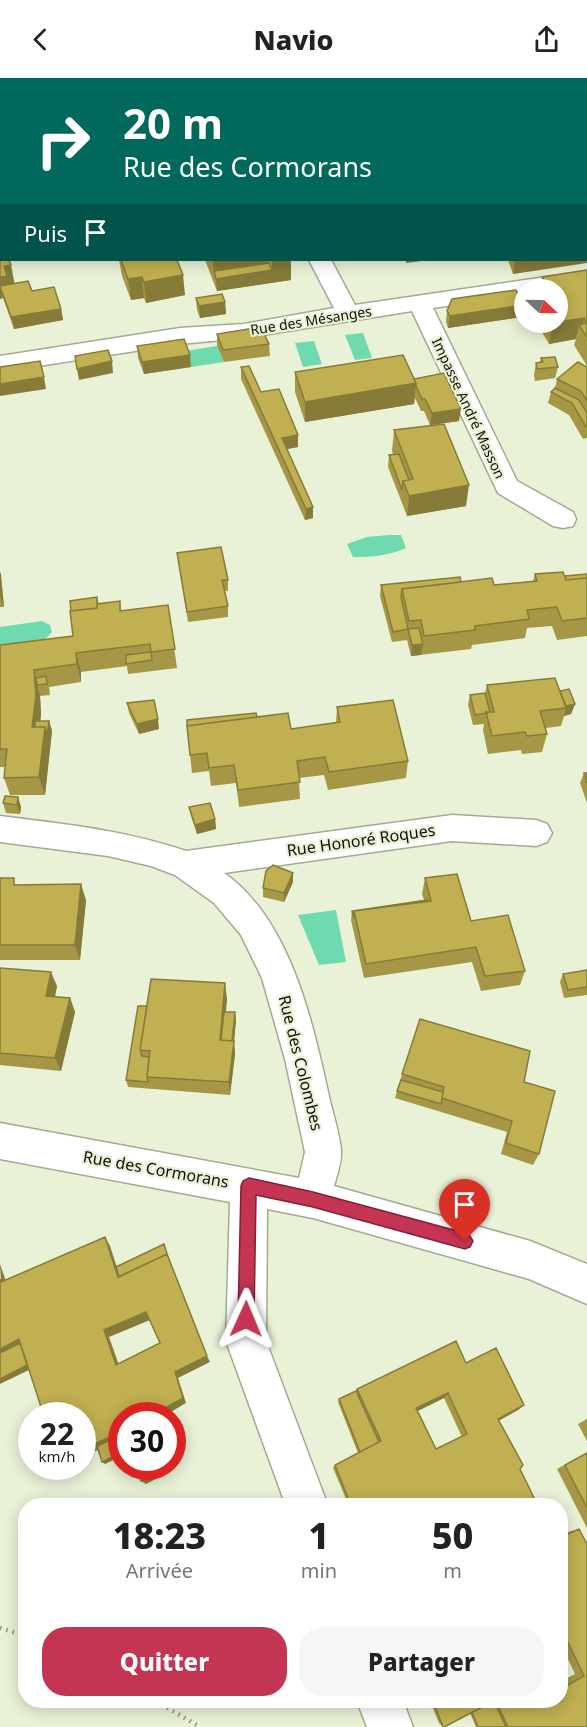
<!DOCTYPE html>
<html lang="fr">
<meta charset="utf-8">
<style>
body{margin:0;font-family:"Noto Sans",sans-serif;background:#f6f6f6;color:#222;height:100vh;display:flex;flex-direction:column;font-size:22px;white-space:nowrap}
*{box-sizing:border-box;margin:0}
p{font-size:20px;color:#767676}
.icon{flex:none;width:33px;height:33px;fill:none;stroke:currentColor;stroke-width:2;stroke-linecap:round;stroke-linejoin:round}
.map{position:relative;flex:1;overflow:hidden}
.sheet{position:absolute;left:18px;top:1420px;width:550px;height:210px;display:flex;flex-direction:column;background:#fff;border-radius:24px;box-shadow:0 3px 15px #0003}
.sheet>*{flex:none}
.hud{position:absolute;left:0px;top:0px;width:588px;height:183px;box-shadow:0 3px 15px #0003;background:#00695c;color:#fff;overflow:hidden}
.needle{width:39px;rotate:112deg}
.tools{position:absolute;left:514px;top:201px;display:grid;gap:12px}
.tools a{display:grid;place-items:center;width:54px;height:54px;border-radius:50%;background:#fff;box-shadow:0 3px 15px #0003;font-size:30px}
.speed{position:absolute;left:18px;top:1324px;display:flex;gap:12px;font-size:30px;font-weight:700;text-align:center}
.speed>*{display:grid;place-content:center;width:78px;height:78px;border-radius:50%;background:#fff;box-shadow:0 3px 15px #0003;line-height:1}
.speed small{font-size:15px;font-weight:400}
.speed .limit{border:9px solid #d22;background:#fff;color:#111}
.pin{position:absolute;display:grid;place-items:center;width:51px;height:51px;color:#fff;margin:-62px -26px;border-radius:50% 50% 50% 0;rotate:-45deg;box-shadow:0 0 6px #0007}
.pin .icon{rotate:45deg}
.me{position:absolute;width:66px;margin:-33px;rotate:1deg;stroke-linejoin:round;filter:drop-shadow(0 0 4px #0008)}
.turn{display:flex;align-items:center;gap:21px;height:126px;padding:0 24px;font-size:27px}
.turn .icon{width:78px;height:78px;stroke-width:2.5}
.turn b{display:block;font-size:42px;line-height:51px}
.then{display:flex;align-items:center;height:57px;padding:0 24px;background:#0003;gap:12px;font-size:22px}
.eta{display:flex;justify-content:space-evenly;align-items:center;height:102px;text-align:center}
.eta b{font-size:36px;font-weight:800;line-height:42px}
.action{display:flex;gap:12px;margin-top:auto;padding:12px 24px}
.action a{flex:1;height:69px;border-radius:24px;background:#c43453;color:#fff;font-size:24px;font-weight:800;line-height:69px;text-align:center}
.action a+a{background:#f6f6f6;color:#222}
header{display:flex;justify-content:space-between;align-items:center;height:78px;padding:0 24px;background:#fff;font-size:27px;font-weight:800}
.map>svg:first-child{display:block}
.green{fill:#e2b772}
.water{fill:#6fdaaf}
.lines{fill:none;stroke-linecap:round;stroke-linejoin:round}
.minor-casing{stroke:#a2ab91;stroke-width:3}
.path{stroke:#8b917e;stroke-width:4.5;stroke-dasharray:1.5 5;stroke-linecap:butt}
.minor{fill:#fff;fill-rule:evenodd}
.wall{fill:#a59746;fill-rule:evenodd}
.shaded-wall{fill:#867b39}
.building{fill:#c0b051;stroke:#867b39;stroke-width:1.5;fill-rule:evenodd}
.route{fill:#c43453;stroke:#7f2236;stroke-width:1.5}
.labels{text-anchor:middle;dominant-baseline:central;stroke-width:4.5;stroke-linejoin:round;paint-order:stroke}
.far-street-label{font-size:14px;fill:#0f1108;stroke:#e9f2d7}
.street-label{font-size:16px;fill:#0f1108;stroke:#e9f2d7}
</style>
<header><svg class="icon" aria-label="back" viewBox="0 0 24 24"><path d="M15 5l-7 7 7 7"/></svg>Navio<svg class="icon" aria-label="share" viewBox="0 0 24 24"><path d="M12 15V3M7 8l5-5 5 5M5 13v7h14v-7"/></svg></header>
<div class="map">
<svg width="587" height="1649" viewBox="0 0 587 1649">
<rect width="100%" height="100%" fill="#e9f2d7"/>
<path class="green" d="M0,0H438L2,2V71Z"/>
<path class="water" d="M363,255L372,280L355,282L345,257Z
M314,263L322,286L303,289L295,265Z
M217,268L224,284L191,289L185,273Z
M389,457H401L406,470C388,478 372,479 353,479L347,466L367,459Z
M42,543L50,547L52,554L44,562L0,568V549Z
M336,832L346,884L319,887L298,837Z"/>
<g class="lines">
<defs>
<path id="minor" d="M309,182H331L355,227L587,193V207L556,212H525V216L433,230L517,403L573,434L576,441L573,448L563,450L553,448L498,415L412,233L244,260L180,266L0,294V278L180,250L244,246L334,230Z
M452,737L536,742L547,746L552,755L547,764L536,768L452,763L224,795C289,840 312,941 328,1014C332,1033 339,1053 341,1072C342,1083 337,1097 334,1108L530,1163L587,1186V1226L529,1201L313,1140L267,1131L266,1263L328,1428H286L226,1263L230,1124L0,1081V1045L299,1100L305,1074L285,981L262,900L241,857L214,825L175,797L151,788L108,778L0,764V738C63,746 125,752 186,773Z
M357,1623H403L413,1649H367Z"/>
</defs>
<use href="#minor" class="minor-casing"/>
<path class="path" d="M0,1550L26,1558
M156,1623L200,1649"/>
<use href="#minor" class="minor"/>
</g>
<path class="wall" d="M2,182L15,206L32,213L61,231L63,242L14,251L3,220L0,221Z
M119,182H177L185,217L146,225L144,220L131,222L122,198Z
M205,182H291V202L217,213Z
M508,182H586L513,196Z
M587,192V288L574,267L576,261L549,266L540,251L541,244H558V212H540L542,199Z
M196,220L225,224L226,236L200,240L197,232Z
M524,227L522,239L448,250L446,244L447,233Z
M217,256L269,266L270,278L224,284L217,268Z
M137,268L191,289L144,296L138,280Z
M541,280L558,289L555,300L535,303L534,297L536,285L540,284Z
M241,289L261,314L298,369L287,371L313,429V440L305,442L241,301Z
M587,289V360L583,361L569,337L548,325L551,314L555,310L557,301Z
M295,294L414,301L459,343L430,347L424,333H421L415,320L414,326L305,344L295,314Z
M394,352L466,428L407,438L388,389L389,377L393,376L392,373Z
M177,475L228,502V513H224L228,528V539L188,544Z
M0,494L4,529H0Z
M535,496L565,498L587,496V558L557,562L552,548L527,550L525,560L472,567L471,571L411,578L407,562L392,564L380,518L381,507L461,504L494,507L533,503Z
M97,519L99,526L120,523L121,533L168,527L177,590L128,596L127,588L81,594V604L49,609L50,617L40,618L41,636L40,643H49L52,653L45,717H10L4,700L5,689H0V567L73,558Z
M487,607L560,613L575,626L571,636L564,638L561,648L546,650L547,656L542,674L522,676L521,672L488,676L483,652L484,646L473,647L468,627L470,617L485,615Z
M127,625L159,651L139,656L129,635Z
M337,629L408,683L406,700L328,712L324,697L299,700L300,721L239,729L236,705L211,708L209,693L192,695L187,648L257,639L291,651L336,645Z
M584,695H587V725L580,705Z
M18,719L21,729L20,736L6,735L3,725Z
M189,729L215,741L216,751L197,756L191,738Z
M0,800L17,807L86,822L80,882H0Z
M425,800L471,843L525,893L520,907L481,913L472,884L364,900L351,842L352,833L424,822L422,816Z
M293,804L284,824L263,819V810Z
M0,890L57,908L55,919L70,920L75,934L61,993L0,987Z
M587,892V917L564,920L560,904L563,896Z
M227,920L226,934H235L236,942L234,964L235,976L230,1017L128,1009L126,1002L147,928Z
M402,996L524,1004L539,1076L533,1087L501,1076L507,1054L395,1020Z
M466,1285L524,1327L518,1332L499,1342L520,1391L538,1428H349L333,1390L335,1387L358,1375L338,1324L339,1321L356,1313L357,1311ZM444,1320L462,1359L436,1371L418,1333Z
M587,1341V1363L578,1346Z
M587,1374V1450L557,1391Z
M579,1451L587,1649H476L470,1635L443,1649L439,1645L430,1623H561V1603L575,1596L561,1566V1457L571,1453Z"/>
<path class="shaded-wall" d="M533,0H564L563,2H532Z
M2,26V56L0,57V27Z
M0,67H2V100H0Z
M586,174L587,185L513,196L515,184L534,182H586Z
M233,182H269V193L272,192V183L291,182V202L217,213L216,201L214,193L213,184Z
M406,182H429L406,185Z
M11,187L15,208H0L3,220L0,221V199L4,188Z
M183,197L185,217L146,225L144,204Z
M142,199L144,220L131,222L128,201Z
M225,224L226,236L200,240L199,228Z
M524,227L522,239L448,250L450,238Z
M61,231L63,242L14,251L11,239Z
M584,240L582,251L579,247L576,261L549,266L553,245Z
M190,277L191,289L144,296L142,284Z
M112,283L113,295L79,302L77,291Z
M44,299L46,311L0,318V306Z
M416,305L414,326L305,344V324Z
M461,331L459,343L430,347L432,335Z
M298,357V369L282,372V360Z
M469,407L466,428L407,438L409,418Z
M313,429V440L305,442L306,431Z
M0,494L1,496L4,529L0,518Z
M423,566L421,577L411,578L412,567Z
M76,575L81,594V604L77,586Z
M34,592L38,607H37L40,618L41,636L39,657L32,649Z
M575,626L571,636L564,638L566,630L560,629Z
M158,641L159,651L139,656L137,646Z
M49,643L52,653L45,717L39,699L45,649Z
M18,719L21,729L20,736L17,727Z
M215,741L216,751L197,756L195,747Z
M293,795V804L284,824V815Z
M81,806L86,822L80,882L75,867Z
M51,894L57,908L52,932L46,918Z
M225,905L227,920L222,968L220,962Z
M70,920L75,934L61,993L55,980Z
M235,934L236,942L234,964L235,976L230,1017L229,1004Z
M105,1159L110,1168L121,1202L118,1199Z
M0,1186L9,1212L1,1204Z
M146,1234L150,1242L109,1259L121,1293L116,1287L104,1252Z
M19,1261L33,1290L0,1306V1271Z
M207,1278L210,1284L178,1300L186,1325L164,1338H151L175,1294Z
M448,1315L444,1320L413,1335L416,1330Z
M524,1327L518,1332L493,1346L498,1341Z
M84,1337L122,1354V1361L82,1379V1375L94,1366L82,1346V1338Z
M122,1374V1378L105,1386L102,1384Z
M154,1389H156L160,1399L146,1406L141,1403Z"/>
<path class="building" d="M0,0H104V2H2V26L0,27Z
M417,0H440L441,2H411Z
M515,0H548L549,2H515Z
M0,54H2V67H0Z
M2,76V88H0V77Z
M0,123H2V158L0,159Z
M2,159V182H9L11,187L4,188L7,198L0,199V160Z
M121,182H177L183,197L144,204L142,199L128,201Z
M212,182H233L213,184Z
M271,182H285L272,183Z
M514,182H534L515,184Z
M269,185L272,192L216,201L214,193Z
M587,192V245L584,240L558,244V228L561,227L558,223V212H550L542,199Z
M28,203L32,213L54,209L61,231L11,239L0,208Z
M516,212L524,227L450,238L447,233L452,221Z
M222,216L225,224L199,228L196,220Z
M587,245V259L579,247Z
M261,249L269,266L223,272L217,256Z
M184,261L190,277L142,284L137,268Z
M108,272L112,283L77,291L75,278Z
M403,277L416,305L305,324L295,294Z
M555,279L558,289L537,291L536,285L543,284L541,280Z
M40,283L44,299L0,306V289Z
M578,284L587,289V323L581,313L557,301Z
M249,288L261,314L279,311L298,357L282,360L313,429L306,431L241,289Z
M444,295L461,331L432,335L425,321H422L416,308V305L414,301Z
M555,310L579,322L587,335V349H586L572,325L551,314Z
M444,346L469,407L409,418L403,403L413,401L394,352Z
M399,376L409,402L403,403L402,412L389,377Z
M221,469L228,502H222L228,528L187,534L177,475Z
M563,494L566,502L587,500V540L562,543L557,529L527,532L529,541L475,548V552L424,558L421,542L409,543L402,511L492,500L494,507L537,503L535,496Z
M587,496V500L566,502L565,498Z
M460,499L461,504L402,511L401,519L408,551L393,554L381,507Z
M97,519V530L71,533L70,523Z
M120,523V533L168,527L175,571L151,574L150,566L76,575L77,586L34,592L36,618L32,649H45L39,699L4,700L7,671H0V567L73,558L70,533L97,530V526Z
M419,550L423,566L412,567L408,551Z
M151,574L152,582L126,586V577L152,574Z
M46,598L47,606L37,607L36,600Z
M555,600L566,630L540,633L547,656L527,658L525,654L492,658L486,634H494L487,607Z
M569,611L575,626L566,628L560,613Z
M485,615L490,634H486L487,635L475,637L470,617Z
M154,622L158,641L137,646L127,625Z
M393,622L408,683L329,694L325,679L297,683L300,704L238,712L234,687L209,690L207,675L190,677L187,648L288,635L291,651L340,644L337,629Z
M256,635L257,639L187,648V642Z
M35,643H49L47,657L45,649H35Z
M584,695H587V705Z
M5,718L18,719L17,727L3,725Z
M210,725L215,741L195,747L189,729Z
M273,787L293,795L284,815L263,810L266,793Z
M457,796L471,843L508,837L525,893L485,898L476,869L366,886L354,833L431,823L425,800Z
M0,800H14V807L81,806L75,867H0Z
M427,822L428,823L354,833V840L352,833Z
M0,890L51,894L46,918L70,920L55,980L0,975Z
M587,892V909L568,912L563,896Z
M151,901L225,905L220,962L234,963L229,1004L147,999L150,973L140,972Z
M138,928H147L140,972L142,978L149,979L147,999L148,1004L126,1002Z
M224,934H235L232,963L221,962Z
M420,941L530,973L524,1004L555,1013L539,1076L506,1065L512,1043L442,1020L444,1009L402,996Z
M401,1002L443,1014L441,1026L397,1013Z
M105,1159L118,1199L167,1176L207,1278L175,1294L183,1320L151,1338H122V1354L94,1366L84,1337L82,1338H44L19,1261L0,1271V1201L1,1204ZM146,1234L160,1265L116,1287L104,1252Z
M164,1166L168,1179L167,1176L119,1199L116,1189Z
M456,1263L466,1285L496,1270L524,1327L498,1341L523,1387L520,1391L538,1428H410L409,1427L407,1428H351L335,1387L381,1363L357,1311ZM448,1315L467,1356L436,1371L416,1330Z
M20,1265L27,1287L0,1301V1275Z
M356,1313L379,1364L360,1374L339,1321Z
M85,1340L94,1366L97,1368L82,1375V1341Z
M122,1357V1374L102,1384L97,1368Z
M587,1375V1430L565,1387Z
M136,1389H154L156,1395L141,1403Z
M579,1451L587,1466V1649H508L496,1623H561V1611L584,1598L561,1550V1459Z
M433,1623H494L444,1649H443Z
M494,1623L506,1649H478L472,1634Z"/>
<path class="route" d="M249,1100L313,1114L465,1155L470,1158L473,1163L470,1169L465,1171L313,1129L256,1117L254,1241L252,1246L246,1249L240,1246L238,1241L241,1108L243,1103Z"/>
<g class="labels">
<g class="far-street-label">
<text transform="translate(311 242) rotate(-9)">Rue des Mésanges</text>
<text transform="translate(469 330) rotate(65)">Impasse André Masson</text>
</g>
<g class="street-label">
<text transform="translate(361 762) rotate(-8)">Rue Honoré Roques</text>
<text transform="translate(301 985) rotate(76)">Rue des Colombes</text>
<text transform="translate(156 1091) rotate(10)">Rue des Cormorans</text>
</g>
</g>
</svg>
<div class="tools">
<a><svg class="needle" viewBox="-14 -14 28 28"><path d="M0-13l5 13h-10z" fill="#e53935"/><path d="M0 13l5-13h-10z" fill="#767676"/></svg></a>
</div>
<div class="speed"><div>22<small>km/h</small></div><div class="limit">30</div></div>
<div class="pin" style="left:465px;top:1163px;background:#d93025"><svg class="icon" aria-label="arrive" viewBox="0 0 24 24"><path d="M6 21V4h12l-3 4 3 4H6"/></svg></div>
<svg class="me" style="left:246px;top:1241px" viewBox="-20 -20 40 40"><path d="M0-17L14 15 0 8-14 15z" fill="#c43453" stroke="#fff" stroke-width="4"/></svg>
<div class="hud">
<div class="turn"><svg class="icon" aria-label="right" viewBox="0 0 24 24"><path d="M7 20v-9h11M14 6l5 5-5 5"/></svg><div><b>20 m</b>Rue des Cormorans</div></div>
<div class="then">Puis<svg class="icon" aria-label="arrive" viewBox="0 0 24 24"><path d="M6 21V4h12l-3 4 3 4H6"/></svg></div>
</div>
<section class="sheet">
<div class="eta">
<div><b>18:23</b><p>Arrivée</p></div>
<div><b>1</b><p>min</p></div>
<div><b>50</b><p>m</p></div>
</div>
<div class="action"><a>Quitter</a><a>Partager</a></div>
</section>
</div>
